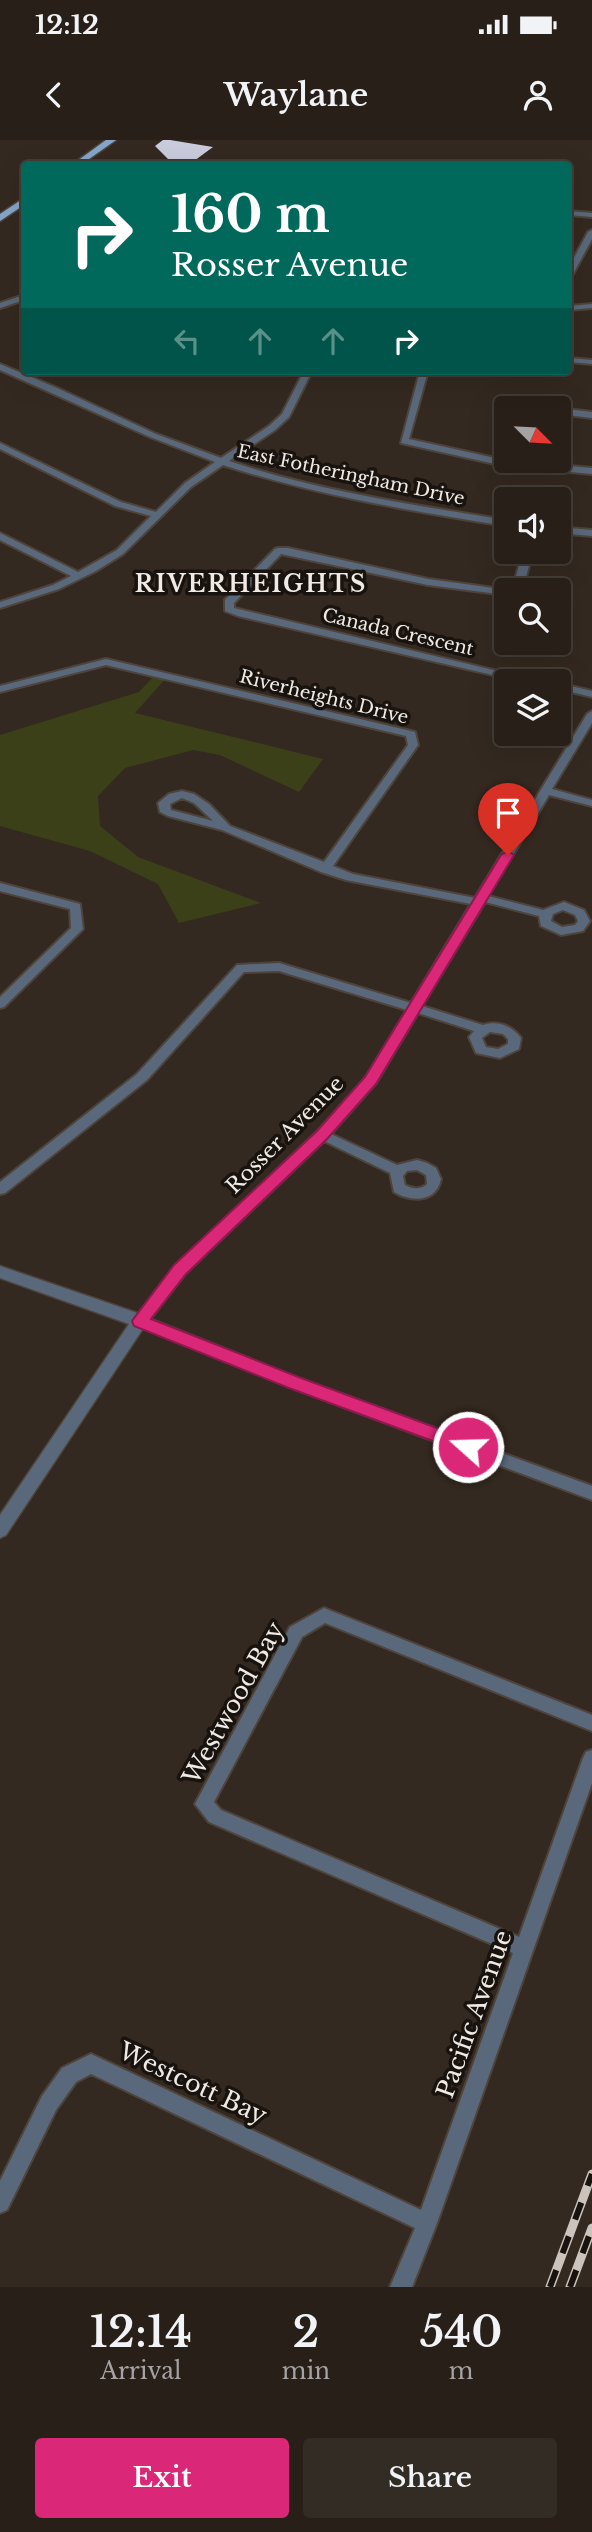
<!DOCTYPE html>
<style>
body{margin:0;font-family:"Libre Baskerville",serif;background:#332c25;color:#f1f3f6;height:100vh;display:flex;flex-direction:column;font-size:26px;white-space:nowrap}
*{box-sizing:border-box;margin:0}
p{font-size:23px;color:#a4a2a2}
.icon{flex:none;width:38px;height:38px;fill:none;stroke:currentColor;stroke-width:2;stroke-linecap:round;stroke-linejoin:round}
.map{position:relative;height:2147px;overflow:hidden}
.sheet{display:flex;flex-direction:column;background:#271f18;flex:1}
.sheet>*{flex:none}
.hud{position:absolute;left:21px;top:21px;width:551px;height:214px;border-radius:7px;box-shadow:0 7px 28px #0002,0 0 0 2px #433d37;background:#00695c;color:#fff;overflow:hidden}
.needle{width:46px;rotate:114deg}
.controls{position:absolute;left:494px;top:256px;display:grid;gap:14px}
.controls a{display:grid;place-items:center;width:77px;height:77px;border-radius:7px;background:#271f18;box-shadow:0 7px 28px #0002,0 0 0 2px #433d37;font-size:35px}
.pin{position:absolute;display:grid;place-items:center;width:60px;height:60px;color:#fff;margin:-72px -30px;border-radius:50% 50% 50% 0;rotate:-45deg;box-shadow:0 0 7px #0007}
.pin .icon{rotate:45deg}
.me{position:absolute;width:77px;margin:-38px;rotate:290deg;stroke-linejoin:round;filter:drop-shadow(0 0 5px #0008)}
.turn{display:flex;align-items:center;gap:24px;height:147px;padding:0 35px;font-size:32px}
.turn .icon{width:91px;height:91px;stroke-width:2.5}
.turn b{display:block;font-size:49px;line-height:60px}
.lanes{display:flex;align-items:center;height:66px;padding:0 35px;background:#0003;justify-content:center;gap:35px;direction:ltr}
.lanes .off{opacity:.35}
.eta{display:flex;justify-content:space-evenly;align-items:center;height:119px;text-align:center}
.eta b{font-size:42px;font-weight:600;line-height:49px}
.button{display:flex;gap:14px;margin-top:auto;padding:14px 35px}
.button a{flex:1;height:80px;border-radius:7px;background:#db2777;color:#fff;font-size:28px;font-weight:600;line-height:80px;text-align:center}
.button a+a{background:#332c25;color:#f1f3f6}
.status{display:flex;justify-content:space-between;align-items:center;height:49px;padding:0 35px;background:#271f18;direction:ltr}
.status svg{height:19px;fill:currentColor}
header{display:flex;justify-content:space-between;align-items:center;height:91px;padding:0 35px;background:#271f18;font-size:32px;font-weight:600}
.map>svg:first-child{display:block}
.green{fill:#3b4018}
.building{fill:#caccdd}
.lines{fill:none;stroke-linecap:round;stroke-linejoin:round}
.minor-casing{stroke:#4e443b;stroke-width:4}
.tertiary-casing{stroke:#4e443b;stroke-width:3}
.primary-casing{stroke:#4e443b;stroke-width:3}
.minor{fill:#59697b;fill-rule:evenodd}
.tertiary{fill:#59697b;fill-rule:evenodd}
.primary{fill:#84a6ca;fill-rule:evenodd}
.rail-casing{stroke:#cbc3bc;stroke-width:9}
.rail{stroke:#18130f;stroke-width:6;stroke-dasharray:18;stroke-linecap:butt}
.route{fill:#db2777;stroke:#8e194d;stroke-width:2}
.labels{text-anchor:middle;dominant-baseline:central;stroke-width:7;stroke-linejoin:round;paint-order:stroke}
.far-street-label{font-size:18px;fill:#f1eae4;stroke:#18130f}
.street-label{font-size:21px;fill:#f1eae4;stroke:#18130f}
.far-district-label{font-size:23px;font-weight:bold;letter-spacing:2px;fill:#f1eae4;stroke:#18130f}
.near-street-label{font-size:24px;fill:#f1eae4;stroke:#18130f}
</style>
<div class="status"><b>12:12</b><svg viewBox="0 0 49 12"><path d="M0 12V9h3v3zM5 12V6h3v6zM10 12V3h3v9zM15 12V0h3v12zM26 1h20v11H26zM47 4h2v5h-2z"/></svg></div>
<header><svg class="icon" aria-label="back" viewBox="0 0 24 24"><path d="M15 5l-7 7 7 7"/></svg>Waylane<svg class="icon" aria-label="person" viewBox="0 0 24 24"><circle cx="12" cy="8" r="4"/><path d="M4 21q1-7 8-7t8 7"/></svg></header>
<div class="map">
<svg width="592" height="2147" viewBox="0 0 592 2147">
<rect width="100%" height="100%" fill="#342920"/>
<path class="green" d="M156,534L167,537L135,573L323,619L299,652L220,615L193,610L125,628L98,656L100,686L138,717L261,763L179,783L158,744L90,711L0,686V595L139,552Z"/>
<path class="building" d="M163,0H170L213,7L194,21V24H173L155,6Z"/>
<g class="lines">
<defs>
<path id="minor" d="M569,71L592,73V77L569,75Z
M592,90V99L573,134L569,136V127L588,92Z
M24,155V160L0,168V163Z
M592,164V168L569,170V166Z
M569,218L592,220V224L569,222Z
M0,224L55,247L156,294L221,318L269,286L282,274L304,231H312L289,277L275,290L229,321C319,351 413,365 506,380V386C411,371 315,355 223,325L191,347L123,414L96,431L59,449L0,468V462L53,445L71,436L0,400V393L78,432L117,410L151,376L115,366L0,309V303L121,362L156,372L185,343L215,322L150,297L0,230Z
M420,231H428L409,299L504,320L592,328V334L504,326L401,303Z
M558,268L592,272V278L558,274Z
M558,387L592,390V396L558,393Z
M278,408H288L428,439L509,450H506V455L428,445L281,414L234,463V468L539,541H519L238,476L225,471V460L275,409Z
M523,411H533L523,448L510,450L513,447Z
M106,519L415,592L418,605L333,726L353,734L475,758L587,574L592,571V583L552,649L592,660V666L549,655L488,756L543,770L564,762L584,770L590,781L583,791L561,795L541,786L539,776L485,762L422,866L483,885C498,880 512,886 521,898L519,909L500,918L476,913L469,897L474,891L418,873L376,943L331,994L397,1025L417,1020L427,1023L436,1028L441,1039C436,1063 411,1062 394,1052L390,1033L324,1001L185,1134L150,1179L300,1239L592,1346V1360L290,1247L135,1185L133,1181L175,1126L317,992L366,937L407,870L279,831L244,832L147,940L5,1053L0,1054V1042L137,934L237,825L279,823L411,863L471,764L346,740L321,732L222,690L168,676L160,672L158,663L169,654L182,651L194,654L209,664L230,686L324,722L408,605L406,596L106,525L0,552V546ZM182,658L194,663L213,681L171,670L170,664ZM563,770L575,775L578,781L575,785L562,787L551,781L553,774ZM490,892L503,894L508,899V904L498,909L486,907L482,898ZM417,1030L426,1035L427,1044C421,1050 412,1049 405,1045L403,1036L407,1031Z
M558,543L592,551V557L558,549Z
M0,743L80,764L83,789L4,867L0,868V857L71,788L70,769L0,751Z
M324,1468L592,1575V1591L325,1483L302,1497L214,1662L221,1670L519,1797L583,1618L586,1612L592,1610V1643L437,2083L412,2147H390L415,2088L91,1934L76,1942L56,1970L7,2070L0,2073V2041L42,1956L62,1928L91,1914L421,2070L513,1813L209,1682L195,1664L290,1487Z"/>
<path id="tertiary" d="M0,1126L146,1176L148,1181L6,1395L0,1398V1375L129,1184L0,1138Z"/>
<path id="primary" d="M106,0H116L82,24H73Z
M24,58V65L0,81V74Z"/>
</defs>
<use href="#minor" class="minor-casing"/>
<use href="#tertiary" class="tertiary-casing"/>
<use href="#primary" class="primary-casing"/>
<use href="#minor" class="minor"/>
<use href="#tertiary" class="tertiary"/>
<use href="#primary" class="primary"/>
<defs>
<path id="rail" d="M550,2147L592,2034
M570,2147L592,2088"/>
</defs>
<use href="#rail" class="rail-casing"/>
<use href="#rail" class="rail"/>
</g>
<path class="route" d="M508,711L514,715L376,944L327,999L186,1134L151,1179L301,1238L475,1302L477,1307L475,1312L468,1314L289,1248L134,1186L132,1181L174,1125L317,991L365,937L501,715Z"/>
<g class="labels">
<g class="far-street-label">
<text transform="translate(351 335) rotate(12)">East Fotheringham Drive</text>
<text transform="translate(398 492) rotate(13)">Canada Crescent</text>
<text transform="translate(324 557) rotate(14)">Riverheights Drive</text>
</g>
<g class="street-label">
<text transform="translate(285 995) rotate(-45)">Rosser Avenue</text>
</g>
<g class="far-district-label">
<text x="251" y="444">RIVERHEIGHTS</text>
</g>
<g class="near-street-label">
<text transform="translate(233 1563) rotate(-61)">Westwood Bay</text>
<text transform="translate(474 1874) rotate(-70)">Pacific Avenue</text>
<text transform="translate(193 1943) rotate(25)">Westcott Bay</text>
</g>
</g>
</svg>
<div class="controls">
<a><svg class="needle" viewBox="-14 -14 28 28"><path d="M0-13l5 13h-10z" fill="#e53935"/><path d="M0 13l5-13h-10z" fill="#a4a2a2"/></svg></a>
<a><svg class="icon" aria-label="sound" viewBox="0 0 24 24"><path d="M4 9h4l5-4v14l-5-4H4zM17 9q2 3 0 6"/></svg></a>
<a><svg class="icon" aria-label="search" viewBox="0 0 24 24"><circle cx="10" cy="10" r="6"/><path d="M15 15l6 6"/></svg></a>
<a><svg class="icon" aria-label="layers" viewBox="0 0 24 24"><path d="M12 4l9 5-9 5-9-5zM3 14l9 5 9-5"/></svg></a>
</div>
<div class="pin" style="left:508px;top:715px;background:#d93025"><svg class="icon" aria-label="arrive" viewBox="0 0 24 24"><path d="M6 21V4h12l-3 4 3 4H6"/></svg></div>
<svg class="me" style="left:468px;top:1307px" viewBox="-20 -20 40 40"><circle r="17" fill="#db2777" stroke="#fff" stroke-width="3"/><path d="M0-11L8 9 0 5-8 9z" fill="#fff"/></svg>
<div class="hud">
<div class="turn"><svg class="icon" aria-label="right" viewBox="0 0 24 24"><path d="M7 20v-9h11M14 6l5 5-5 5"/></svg><div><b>160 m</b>Rosser Avenue</div></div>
<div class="lanes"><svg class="icon off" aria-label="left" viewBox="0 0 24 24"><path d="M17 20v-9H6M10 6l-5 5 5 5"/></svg><svg class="icon off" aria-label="ahead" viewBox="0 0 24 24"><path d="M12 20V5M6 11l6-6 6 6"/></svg><svg class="icon off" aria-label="ahead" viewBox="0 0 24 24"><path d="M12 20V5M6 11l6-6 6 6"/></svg><svg class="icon" aria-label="right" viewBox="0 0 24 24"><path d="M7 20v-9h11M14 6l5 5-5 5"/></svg></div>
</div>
</div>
<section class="sheet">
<div class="eta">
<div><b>12:14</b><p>Arrival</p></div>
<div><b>2</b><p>min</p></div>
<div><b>540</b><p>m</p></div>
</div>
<div class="button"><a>Exit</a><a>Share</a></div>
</section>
